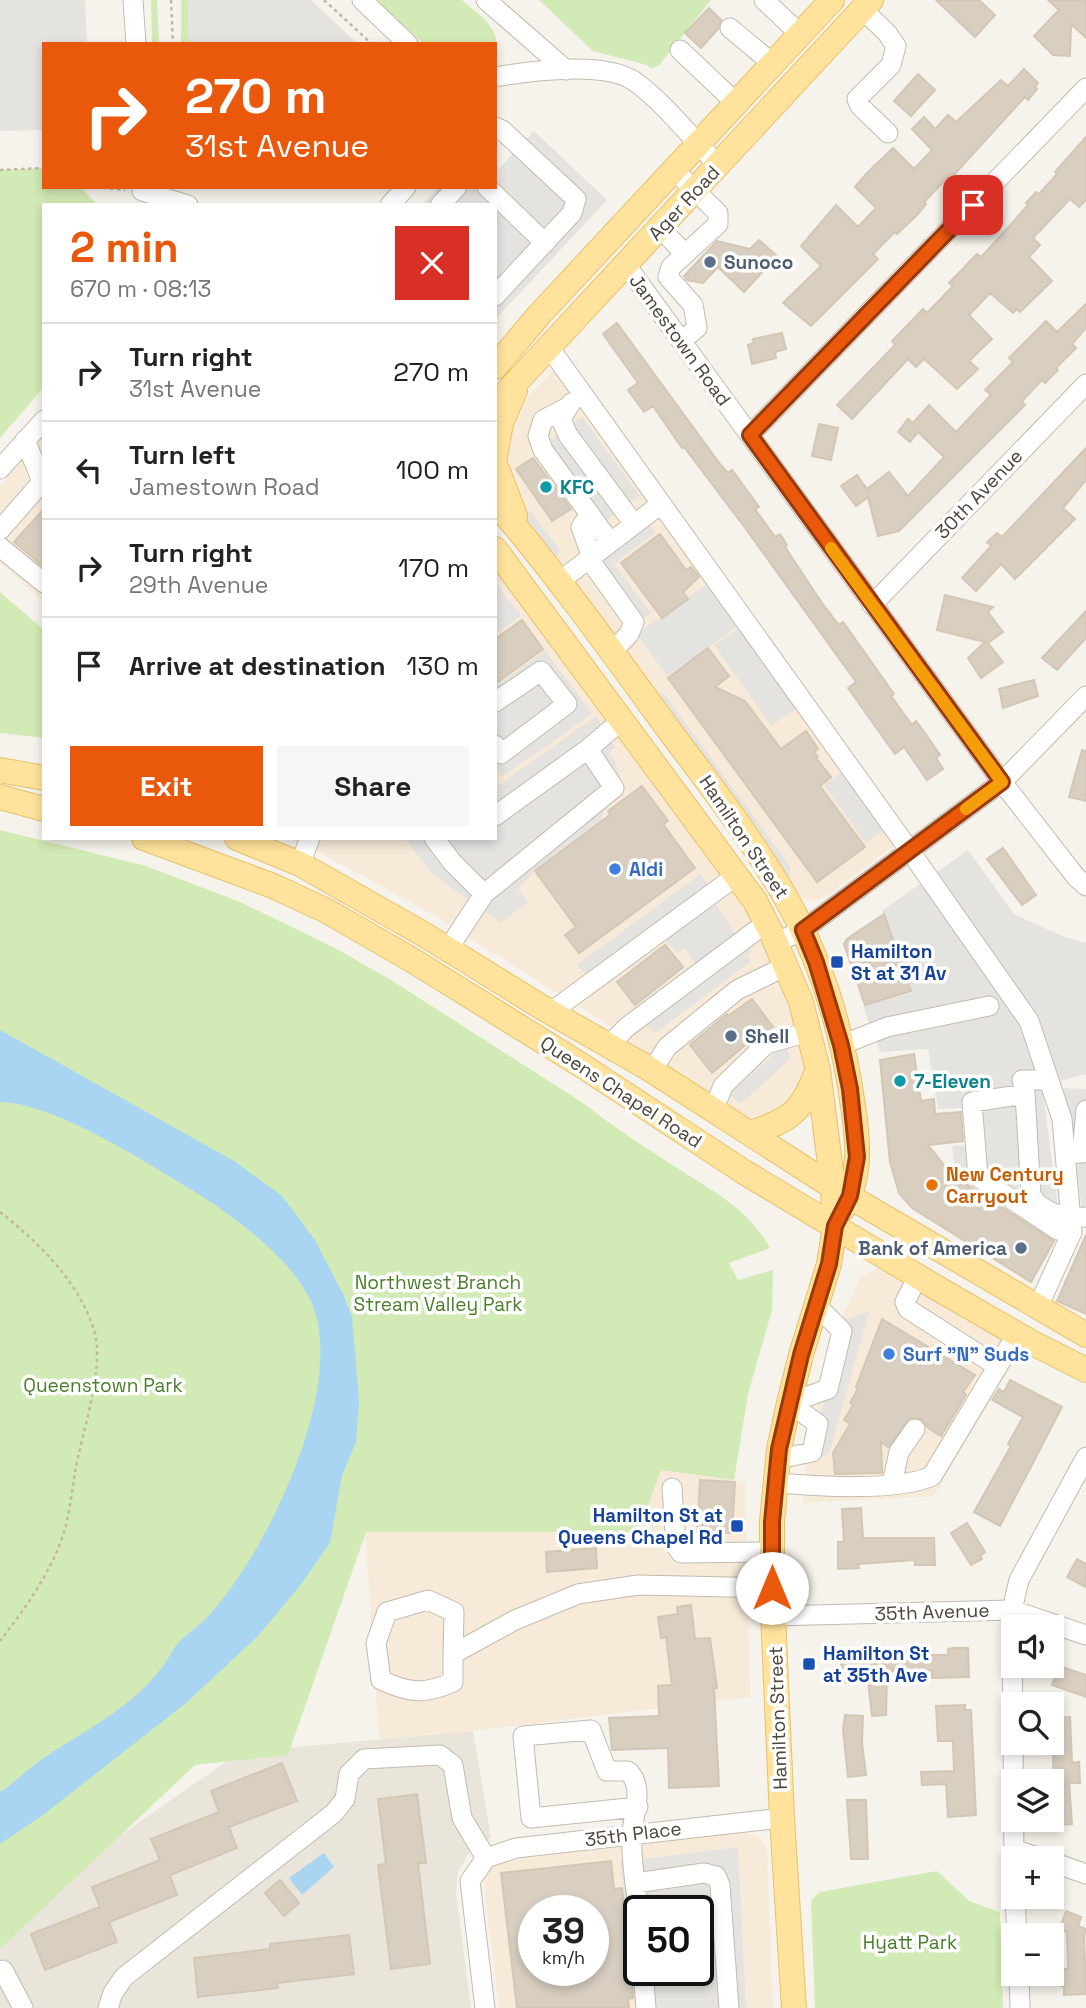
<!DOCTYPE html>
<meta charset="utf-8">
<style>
body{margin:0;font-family:"Space Grotesk",sans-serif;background:#f6f6f6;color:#222;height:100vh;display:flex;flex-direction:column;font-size:26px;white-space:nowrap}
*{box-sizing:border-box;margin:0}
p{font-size:23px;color:#767676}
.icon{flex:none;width:38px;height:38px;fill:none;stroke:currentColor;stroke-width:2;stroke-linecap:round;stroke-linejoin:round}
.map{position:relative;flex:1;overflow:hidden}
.side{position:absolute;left:42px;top:203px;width:455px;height:637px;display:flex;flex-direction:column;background:#fff;border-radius:0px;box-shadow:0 4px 10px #0003}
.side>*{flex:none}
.top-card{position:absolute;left:42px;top:42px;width:455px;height:147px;border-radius:0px;box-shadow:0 4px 10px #0003;background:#ea580c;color:#fff;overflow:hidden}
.controls{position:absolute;left:1001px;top:1615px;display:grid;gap:14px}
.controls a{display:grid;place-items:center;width:63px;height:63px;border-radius:0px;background:#fff;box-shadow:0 4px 10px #0003;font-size:35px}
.speed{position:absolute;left:518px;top:1895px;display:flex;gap:14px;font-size:35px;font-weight:700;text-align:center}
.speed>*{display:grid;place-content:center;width:91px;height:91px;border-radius:50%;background:#fff;box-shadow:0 4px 10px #0003;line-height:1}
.speed small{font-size:18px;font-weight:400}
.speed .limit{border:4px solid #111;border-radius:10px;background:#fff;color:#111}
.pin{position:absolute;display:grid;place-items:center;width:60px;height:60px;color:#fff;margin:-30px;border-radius:14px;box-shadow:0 4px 10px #0006}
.me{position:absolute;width:77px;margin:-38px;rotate:0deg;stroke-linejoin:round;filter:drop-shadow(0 0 5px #0008)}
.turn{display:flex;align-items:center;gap:24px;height:147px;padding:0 28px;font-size:32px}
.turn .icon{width:91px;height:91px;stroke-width:2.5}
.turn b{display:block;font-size:49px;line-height:60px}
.round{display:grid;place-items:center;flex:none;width:74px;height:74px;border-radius:0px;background:#f6f6f6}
.summary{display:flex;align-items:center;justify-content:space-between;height:119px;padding:0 28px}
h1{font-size:42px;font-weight:700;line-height:52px;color:#ea580c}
.cta{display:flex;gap:14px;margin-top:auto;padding:14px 28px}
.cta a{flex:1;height:80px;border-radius:0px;background:#ea580c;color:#fff;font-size:28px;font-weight:700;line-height:80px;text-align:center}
.cta a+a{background:#f6f6f6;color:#222}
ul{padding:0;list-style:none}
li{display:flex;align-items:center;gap:21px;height:98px;padding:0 28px;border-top:2px solid #e0e0e0}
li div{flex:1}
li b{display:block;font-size:26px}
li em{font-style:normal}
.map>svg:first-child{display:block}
.residential{fill:#eae5da}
.commercial{fill:#f7ead8;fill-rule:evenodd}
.green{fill:#d2eab5}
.parking{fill:#e5e3e0;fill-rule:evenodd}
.water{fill:#a9d4f2}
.building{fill:#d8cfc1;stroke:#d3c7b4;stroke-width:2;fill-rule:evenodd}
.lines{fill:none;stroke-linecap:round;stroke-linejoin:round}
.minor-casing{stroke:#c2bbae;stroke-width:21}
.major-casing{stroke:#e6c16a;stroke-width:26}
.path{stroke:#c4b79f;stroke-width:2.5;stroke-dasharray:3.5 3.5;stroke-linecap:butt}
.minor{stroke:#fff;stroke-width:19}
.major{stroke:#ffe39c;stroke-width:24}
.route-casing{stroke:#983908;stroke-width:18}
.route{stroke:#ea580c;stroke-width:12}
.slow{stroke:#f59e0b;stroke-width:12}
.service-dot{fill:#5c6f8a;stroke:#fff;stroke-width:2.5}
.culture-dot{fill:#0f9aa8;stroke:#fff;stroke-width:2.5}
.shop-dot{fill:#3f7fe0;stroke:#fff;stroke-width:2.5}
.transit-dot{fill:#1a4fb4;stroke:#fff;stroke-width:2.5}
.food-dot{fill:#e8710a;stroke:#fff;stroke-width:2.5}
.labels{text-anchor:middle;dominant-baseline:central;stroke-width:7;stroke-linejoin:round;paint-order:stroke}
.street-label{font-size:19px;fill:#4b4439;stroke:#fff}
.service-label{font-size:19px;font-weight:bold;fill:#4e5e75;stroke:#fff;text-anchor:start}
.culture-label{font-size:19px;font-weight:bold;fill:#0d838f;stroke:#fff;text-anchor:start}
.shop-label{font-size:19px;font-weight:bold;fill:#366cbe;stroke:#fff;text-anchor:start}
.transit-label{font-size:19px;font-weight:bold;fill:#164399;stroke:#fff;text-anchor:start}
.food-label{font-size:19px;font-weight:bold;fill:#c56008;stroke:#fff;text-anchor:start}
.park-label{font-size:19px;fill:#4a7f2a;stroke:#fff}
</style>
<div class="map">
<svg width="1086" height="2008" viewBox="0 0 1086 2008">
<rect width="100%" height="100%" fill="#f6f3ec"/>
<path class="residential" d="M473,1731L491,1838L476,1846L467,1856L458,1872L457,1881L456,1893L471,2008H0V1919L240,1752Z"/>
<path class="commercial" d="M553,371L587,411L899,842L825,897L807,902L789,887L522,517L501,455L523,401Z
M42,438L44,439V602L0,563V486Z
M495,562L726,879L747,913L767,953L786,998L804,1062V1084L791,1106L756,1120L730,1111L637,1049L626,1036L422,908L322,854L287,838H495Z
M878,1268L1020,1350L934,1496L803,1503L808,1437L843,1315L861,1277Z
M661,1470L745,1482L750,1697L473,1731L379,1739L365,1532H637Z
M741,1831L759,1837L767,1849L773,2008H499L485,1895L484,1878L492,1865L498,1862ZM534,1911H593V1970H534ZM639,1911H698V1970H639Z"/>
<path class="green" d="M151,0H157L159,44H152Z
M181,0H188L189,44H181Z
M376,0H462C479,15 504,30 495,55V44H424Z
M539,0H711L660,64L652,69L647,65L593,51Z
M44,168V187H80L98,205H44V387L0,438V170Z
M0,592L44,630V738L0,733Z
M0,830L146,866L240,902L335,948L391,980L583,1103C613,1127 645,1147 677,1168C713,1191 749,1210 770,1248L729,1263L738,1280L773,1270L772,1310L748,1394L734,1480L661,1470L638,1532H366L288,1755L195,1765L0,1949Z
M937,1871L969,1901L1000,1912L1003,2008H815L811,1901L819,1892Z"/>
<path class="parking" d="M0,0H85L87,44H44V130L0,131Z
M188,0H311L358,44H189Z
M534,131L607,200L495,320V205H422L438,187H495V167L499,169Z
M582,417L640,496L603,523L545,443Z
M530,510L560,550L554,561L526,522Z
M646,520L655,533L614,564L651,613L641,620L595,559Z
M495,582L521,616L495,634Z
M710,582L741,624L667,676L637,634Z
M743,625L800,706L771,726L714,645Z
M545,650L592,714L502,777L495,767V687Z
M660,692L665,695L790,866V886L658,703Z
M596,716L614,746L610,753L616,764L624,795L603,810L602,821L535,871L518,889L528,902L501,923L431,873L405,838H495V788Z
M844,770L886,828L866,843L824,785Z
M968,850L1014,914L1062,936L1086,943V1074L1042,1086L1058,1207L1049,1233L956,1175L952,1146L968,1145L966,1108L938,1109L928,1049L880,1052L863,1006L912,993L882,911Z
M700,874L717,898L716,904L734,932H741L752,952L747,955L750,962L654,1034L635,1009L695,963L684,948L677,953L664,939L636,956L639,961L600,989L577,965Z
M786,1043L790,1059L741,1104L729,1095Z
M1059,1088L1086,1089V1223L1083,1222L1076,1162Z
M869,1312L829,1454L811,1461L842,1320Z
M738,1847L746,2008H639L620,1862ZM639,1911H698V1970H639Z"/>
<path class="water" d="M0,1030L234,1161L282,1196L315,1240L343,1294L352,1317L359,1401L356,1442L342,1475L330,1543L299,1587L258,1636L186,1703L43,1815L0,1844V1792C15,1782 27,1770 42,1759C72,1739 106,1721 134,1697C145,1688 157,1674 166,1662C170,1656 173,1649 177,1644C188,1633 202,1624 212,1612C268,1548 339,1400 316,1315C303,1265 229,1212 187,1187C139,1158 55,1104 0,1102Z
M324,1853L334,1867L302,1895L289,1878Z"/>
<path class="building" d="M936,0H979L995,15L975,37Z
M1048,0H1086V38L1071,24L1070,56L1053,55L1034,36L1059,10Z
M709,8L721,20L718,29L701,48L685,33Z
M1024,69L1038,83L1035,87L1037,89L1028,100L1025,97L1022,100L951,178L949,176L924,202L926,204L918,214L897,234L895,232L873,254L878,259L811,326L783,303L821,266L801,246L836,205L858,227L876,208L855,187L866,174L893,148L914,169L932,150L912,129L924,117L935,129L948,115L956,122L1001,80L1008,86Z
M918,74L935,90L911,116L894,101Z
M1086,137V200L1079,207L1070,199L1033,238L1040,245L1029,257L1052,281L1020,312L1017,309L1013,313L990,293L969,315L992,339L969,361L978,369L957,389L924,359L916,367L908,359L852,419L837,405L895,345L892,341L923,309L927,313L953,286L949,283L977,254L981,257L1006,230L1028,205L1026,203L1036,192L1039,194L1057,174L1055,172Z
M759,240L777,256L744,292L718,267L703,283L687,280L684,276L717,241L750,249Z
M1086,304V328L1072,344L1076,348L1056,368L1058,370L1045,383L1042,380L1022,401L1025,405L899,531L878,536L868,497L856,506L841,486L857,475L867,489L889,472L908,496L944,457L918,432L910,442L898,432L908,419L913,423L929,405L956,432L991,395L985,390L1013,362L1009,358L1046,321L1057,332Z
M617,323L720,464L728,473L732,470L759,507L755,509L775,537L780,534L787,545L785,547L822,603L839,625L843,622L894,694L891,696L912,725L916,721L925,733L940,755L936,758L943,769L927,780L904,747L895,754L848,688L856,682L746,529L684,447L682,448L653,406L644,412L628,390L638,383L603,334Z
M782,333L786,349L775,352L776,358L752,364L748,345L754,343L753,339Z
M819,424L838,428L831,460L812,456Z
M1086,448V480L1063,508L1075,519L1015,579L1001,564L976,591L962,578L991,546L987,542L997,533L1002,537Z
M533,458L571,509L552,521L516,469Z
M44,509V567L14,542Z
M660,534L686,570L691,567L699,577L683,592L688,599L662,618L621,563Z
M945,595L993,607L988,612L1003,632L988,643L1003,662L981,678L968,658L985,642L937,630Z
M1086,611V638L1057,670L1042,658Z
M522,620L543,649L495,684V639Z
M708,648L729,676L715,687L745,701L781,749L806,731L818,749L814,752L818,757L816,758L831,777L820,786L865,847L817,882L668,678Z
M1034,680L1038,696L1003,708L999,689Z
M1082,750L1086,751V801L1069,797Z
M642,786L668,821L663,824L695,868L579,953L565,935L576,927L535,871L610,815L608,811Z
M1003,848L1036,895L1022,905L987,859Z
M884,914L911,991L865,1005L844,944L847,939Z
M665,945L683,967L635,1005L617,982Z
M752,999L773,1027L757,1035L712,1073L690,1045L727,1014L728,1016Z
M914,1054L921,1101L934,1099L935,1114L961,1112L963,1141L928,1145L952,1175L1054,1241L1031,1282L912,1208L899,1193L890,1162L880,1060Z
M1086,1235V1314L1057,1301Z
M882,1319L975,1375L963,1392L966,1395L941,1436L927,1427L921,1419L910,1418L888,1447L881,1442L882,1473L835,1474L833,1453L850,1424L844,1420L853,1405L850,1403L858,1389L856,1387Z
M1010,1380L1062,1407L1000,1526L974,1512L1011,1446L1008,1444L1023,1417L992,1400L999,1389L1004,1392Z
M700,1480L735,1482L732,1533L697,1532Z
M861,1508L863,1538H934L935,1565H915V1560L858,1564L859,1568L838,1569V1542H844L842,1509Z
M967,1523L985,1552L980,1556L982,1559L971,1565L951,1533Z
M596,1548L597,1568L547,1572L546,1552Z
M1077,1559L1086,1564V1587L1067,1577Z
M691,1605L695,1639L710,1638L717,1688H714L719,1786L669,1788L668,1748L612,1750L609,1718L659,1716L658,1686L672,1685L666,1637L661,1638L658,1617L678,1614L677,1607Z
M953,1648H968L969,1677L932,1678V1670L887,1671L886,1715L872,1716L868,1681L842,1683L841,1653L920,1650V1655H948V1649Z
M1059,1666L1086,1675V1697L1052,1685Z
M965,1705V1710H971L976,1815L948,1817L946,1784L922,1785L921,1772L954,1771L953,1741H938L936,1706Z
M845,1715L863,1716L862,1743L866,1775L848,1777L843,1730Z
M1070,1717L1072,1763L1079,1762L1080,1783H1069L1072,1824L1055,1825L1052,1718Z
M282,1763L297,1801L229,1827L237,1848L170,1875L177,1895L109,1922L117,1942L45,1970L31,1934L100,1907L92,1887L160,1860L151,1839L219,1812L211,1791Z
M417,1794L426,1863H418L430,1964L391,1969L378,1865L386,1864L378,1799Z
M847,1800H866L868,1859H851Z
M611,1861L614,1889L622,1888L631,1968L633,1998L628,1999L629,2008H517L501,1873ZM534,1911H593V1970H534Z
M280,1880L299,1903L284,1916L265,1893Z
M1066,1911L1081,1917L1078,1926L1086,1929L1084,1935L1086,1994L1064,1995V1986H1061V1969H1068L1067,1932L1059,1930Z
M349,1935L354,1974L277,1983L278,1988L198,1997L194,1958L270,1949V1944Z"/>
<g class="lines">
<defs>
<path id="minor" d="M133,0L136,44
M362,0L408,44
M486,0L566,70
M764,0L800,34
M862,9L887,33L896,46L891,65L857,99L860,106L888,133
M730,28L773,64
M680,50L736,103
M495,77C530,71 604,61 634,81C666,104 691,138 718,165
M495,127L502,130L576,199L572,213L495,296
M674,170L718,213V224L671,267L668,277L693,305L697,328L681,341
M487,187L545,243
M142,191L188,205
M390,205L406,187
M440,205L457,187
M660,228L685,254
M626,265L1002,782L1076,877L1086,886
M549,347L910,851L1029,1021L1062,1119L1072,1232L1038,1307
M571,403L561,419L568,435L634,524
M566,408L543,420L538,436L543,450L610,542
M750,435L1086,88
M25,440L44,486
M0,469L44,420
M590,514L581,527L590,552L589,559L634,622L629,634L612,652
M0,530L41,483
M0,547L44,583
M560,581L661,504
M872,605L1086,384
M495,702L541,671L567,704L501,754L495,745
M495,816L588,749
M434,838L452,862L484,894
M300,864L310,838
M776,943L803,930L1002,782L1086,696
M448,949L484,894L614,788L588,749L622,720
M551,1012L736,876
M609,1045L627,1027L766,923
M841,1045L887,1027L989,1006
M652,1071L667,1047L737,990L786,966
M1049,1080H1022L1025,1094L972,1102L978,1177L1058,1230L1072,1232
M1025,1094L1031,1194C1039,1213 1067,1219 1086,1217
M714,1109L723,1086L766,1044L808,1032
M1065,1154L1082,1153L1086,1110
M918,1276L905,1302L908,1309L997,1366
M789,1403L828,1389L842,1331L817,1306
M778,1459L812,1452L818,1424L789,1403
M776,1483C816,1486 897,1492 932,1476L1017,1334
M892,1484L899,1452L915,1429
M672,1488L676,1546L681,1553L772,1552
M773,1616L1012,1610L1086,1635
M453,1654L454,1612L428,1600L387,1612L376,1643L381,1680C409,1693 424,1695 453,1682V1654L515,1620L578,1594L638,1585L772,1588
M638,1807L531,1818L523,1736L591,1730L607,1771H628C645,1787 633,1814 632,1834C630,1860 637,1891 639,1917
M1013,1849L1040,1858
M486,1858L516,1848L782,1818
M1014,1858L1012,1610L1019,1580L1086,1457
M1052,1862L1086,1874
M636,1883L704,1873L716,1876L720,1885L729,2008
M1015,1897L1017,1936
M3,1970L23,2008
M643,1970L646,2008
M1019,1974L1020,2008
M108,2008L113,1993L124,1977L334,1813L345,1799L349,1774L364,1759L440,1755L453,1765L462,1818L486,1858
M485,2008L470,1881L486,1858"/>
<path id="major" d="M495,367L539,315L832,0
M495,405L871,0
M495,456L501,423L515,390
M495,464L515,516
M495,502C557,575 613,653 669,730C710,785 753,840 787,900C822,962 843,1035 853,1106C856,1126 859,1149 856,1169C854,1184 850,1197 843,1209
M495,549L755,901L771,932L801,1002L818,1070L833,1187L835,1226L829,1264L801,1355L789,1403L779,1449L772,1522V1591L782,1818L794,2008
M0,770L44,778
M0,797L44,809
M144,838L273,886L327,911L412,960L581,1065L744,1172L937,1288L1029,1341L1086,1370
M237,838L300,864L425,935L543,1008L648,1068L833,1187L1086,1335
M751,1133C792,1119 802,1112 817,1071"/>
</defs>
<use href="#minor" class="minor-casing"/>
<use href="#major" class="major-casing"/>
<path class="path" d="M171,0L173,44
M324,0L372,44
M0,170L44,168
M96,187L125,190
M0,1212C38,1242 77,1280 93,1327C107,1364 81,1434 75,1473C71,1496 69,1520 61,1541C47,1578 24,1610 0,1641"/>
<use href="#minor" class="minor"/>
<use href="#major" class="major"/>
</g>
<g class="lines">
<defs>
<path id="route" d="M772,1588V1522L779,1449L801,1355L829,1264L835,1226L850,1196L857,1157L850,1089L841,1045L816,962L803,930L1002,782L750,435L973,205"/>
</defs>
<use href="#route" class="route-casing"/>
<use href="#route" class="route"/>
<path class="slow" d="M831,548L1002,782L966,809"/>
</g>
<g class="service-dot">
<circle cx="710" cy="262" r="7"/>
<circle cx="731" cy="1036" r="7"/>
<circle cx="1021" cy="1248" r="7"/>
</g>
<g class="culture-dot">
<circle cx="546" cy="487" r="7"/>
<circle cx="900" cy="1081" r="7"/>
</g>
<g class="shop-dot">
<circle cx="615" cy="869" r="7"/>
<circle cx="889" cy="1354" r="7"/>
</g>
<g class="transit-dot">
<rect x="830" y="955" width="14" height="14" rx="3.5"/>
<rect x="730" y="1519" width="14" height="14" rx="3.5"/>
<rect x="802" y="1657" width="14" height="14" rx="3.5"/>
</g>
<circle class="food-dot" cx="932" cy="1185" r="7"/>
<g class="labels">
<g class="street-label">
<text transform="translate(684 203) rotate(-47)">Ager Road</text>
<text transform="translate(680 340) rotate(54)">Jamestown Road</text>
<text transform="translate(979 494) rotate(-46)">30th Avenue</text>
<text transform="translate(744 837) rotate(56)">Hamilton Street</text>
<text transform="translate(621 1092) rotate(33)">Queens Chapel Road</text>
<text transform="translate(932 1612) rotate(-2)">35th Avenue</text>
<text transform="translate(778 1718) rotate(-92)">Hamilton Street</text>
<text transform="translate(633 1834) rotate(-7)">35th Place</text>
</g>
<g class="service-label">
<text x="724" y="262">Sunoco</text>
<text x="745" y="1036">Shell</text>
<text x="1007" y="1248" text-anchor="end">Bank of America</text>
</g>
<g class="culture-label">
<text x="560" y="487">KFC</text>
<text x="914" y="1081">7-Eleven</text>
</g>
<g class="shop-label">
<text x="629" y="869">Aldi</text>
<text x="903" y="1354">Surf "N" Suds</text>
</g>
<g class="transit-label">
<text x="851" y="951">Hamilton<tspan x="851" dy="22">St at 31 Av</tspan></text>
<text x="723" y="1515" text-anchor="end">Hamilton St at<tspan x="723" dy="22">Queens Chapel Rd</tspan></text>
<text x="823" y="1653">Hamilton St<tspan x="823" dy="22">at 35th Ave</tspan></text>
</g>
<g class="food-label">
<text x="946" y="1174">New Century<tspan x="946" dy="22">Carryout</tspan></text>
</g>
<g class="park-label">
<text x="438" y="1282">Northwest Branch<tspan x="438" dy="22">Stream Valley Park</tspan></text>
<text x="103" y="1385">Queenstown Park</text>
<text x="910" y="1942">Hyatt Park</text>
</g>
</g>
</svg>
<div class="controls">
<a><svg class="icon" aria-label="sound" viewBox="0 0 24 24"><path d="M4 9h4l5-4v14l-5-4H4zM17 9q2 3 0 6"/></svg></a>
<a><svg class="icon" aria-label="search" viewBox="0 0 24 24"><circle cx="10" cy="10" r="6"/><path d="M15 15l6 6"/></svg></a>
<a><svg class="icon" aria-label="layers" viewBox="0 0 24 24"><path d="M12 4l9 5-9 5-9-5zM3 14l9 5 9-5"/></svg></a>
<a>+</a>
<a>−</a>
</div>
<div class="speed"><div>39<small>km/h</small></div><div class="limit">50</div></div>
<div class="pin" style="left:973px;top:205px;background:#d93025"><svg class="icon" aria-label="arrive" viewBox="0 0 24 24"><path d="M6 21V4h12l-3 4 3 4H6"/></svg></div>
<svg class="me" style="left:772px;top:1588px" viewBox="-20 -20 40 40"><circle r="19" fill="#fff"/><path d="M0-13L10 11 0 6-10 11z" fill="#ea580c"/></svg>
<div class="top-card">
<div class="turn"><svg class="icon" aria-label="right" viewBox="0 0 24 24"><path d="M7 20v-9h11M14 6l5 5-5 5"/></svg><div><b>270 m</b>31st Avenue</div></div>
</div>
<section class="side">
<div class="summary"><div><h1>2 min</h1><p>670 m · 08:13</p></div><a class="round" style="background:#d93025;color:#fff"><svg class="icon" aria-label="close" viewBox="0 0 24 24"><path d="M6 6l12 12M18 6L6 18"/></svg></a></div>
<ul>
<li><svg class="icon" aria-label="right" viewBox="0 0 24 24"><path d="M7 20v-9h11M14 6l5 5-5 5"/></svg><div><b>Turn right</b><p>31st Avenue</p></div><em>270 m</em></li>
<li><svg class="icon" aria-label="left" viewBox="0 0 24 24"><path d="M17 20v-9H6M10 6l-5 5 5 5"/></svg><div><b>Turn left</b><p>Jamestown Road</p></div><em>100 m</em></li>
<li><svg class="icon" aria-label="right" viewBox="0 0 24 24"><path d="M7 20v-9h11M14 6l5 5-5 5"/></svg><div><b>Turn right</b><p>29th Avenue</p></div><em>170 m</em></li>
<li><svg class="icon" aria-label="arrive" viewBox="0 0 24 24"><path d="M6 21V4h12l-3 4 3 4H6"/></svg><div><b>Arrive at destination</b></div><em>130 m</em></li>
</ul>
<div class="cta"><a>Exit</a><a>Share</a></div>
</section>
</div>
